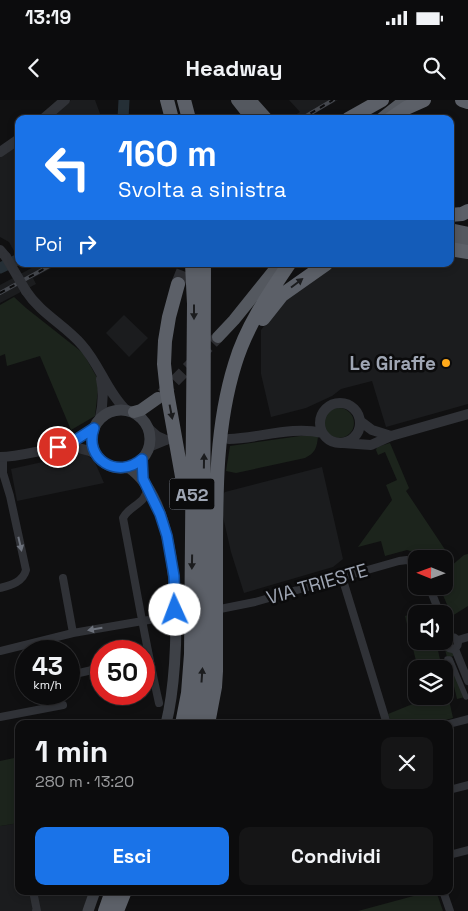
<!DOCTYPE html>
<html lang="it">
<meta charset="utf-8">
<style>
body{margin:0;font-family:"Space Grotesk",sans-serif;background:#151516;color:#f1f3f6;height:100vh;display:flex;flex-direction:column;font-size:19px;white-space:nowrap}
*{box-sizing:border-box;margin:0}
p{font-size:16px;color:#9a9b9d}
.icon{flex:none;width:28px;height:28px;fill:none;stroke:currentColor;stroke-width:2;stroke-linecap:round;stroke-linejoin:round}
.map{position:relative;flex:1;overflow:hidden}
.sheet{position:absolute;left:15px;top:620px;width:438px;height:175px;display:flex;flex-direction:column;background:#0c0c0d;border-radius:10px;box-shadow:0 2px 8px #0003,0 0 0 1px #2c2c2e}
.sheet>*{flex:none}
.guide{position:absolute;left:15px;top:15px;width:439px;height:152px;border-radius:10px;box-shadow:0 2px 8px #0003,0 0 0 1px #2c2c2e;background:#1a73e8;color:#fff;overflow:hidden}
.needle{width:32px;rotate:271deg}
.tools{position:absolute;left:408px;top:450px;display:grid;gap:10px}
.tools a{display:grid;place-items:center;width:45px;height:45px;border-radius:10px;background:#0c0c0d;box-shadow:0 2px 8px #0003,0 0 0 1px #2c2c2e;font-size:25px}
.speed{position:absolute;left:15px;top:540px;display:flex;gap:10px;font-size:25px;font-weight:700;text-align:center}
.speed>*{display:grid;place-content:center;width:65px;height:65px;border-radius:50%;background:#0c0c0d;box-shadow:0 2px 8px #0003,0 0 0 1px #2c2c2e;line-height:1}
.speed small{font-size:12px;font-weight:400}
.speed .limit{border:8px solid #d22;background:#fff;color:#111}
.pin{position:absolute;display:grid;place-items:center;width:42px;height:42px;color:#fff;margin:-21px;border:2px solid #fff;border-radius:50%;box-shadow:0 1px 5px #0007}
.me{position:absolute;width:55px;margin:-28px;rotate:358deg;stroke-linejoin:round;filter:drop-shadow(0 0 4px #0008)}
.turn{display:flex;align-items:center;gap:18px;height:105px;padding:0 20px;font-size:22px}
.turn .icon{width:65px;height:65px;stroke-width:2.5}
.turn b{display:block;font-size:35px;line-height:42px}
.then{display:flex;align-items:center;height:48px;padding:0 20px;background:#0003;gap:10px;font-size:19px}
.round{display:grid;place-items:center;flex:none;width:52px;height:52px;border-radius:10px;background:#151516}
.summary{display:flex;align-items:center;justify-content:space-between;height:85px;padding:0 20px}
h1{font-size:30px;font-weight:800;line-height:38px}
.primary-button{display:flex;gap:10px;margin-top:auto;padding:10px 20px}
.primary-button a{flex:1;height:58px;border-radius:10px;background:#1a73e8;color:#fff;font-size:20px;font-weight:800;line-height:58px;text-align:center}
.primary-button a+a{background:#151516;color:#f1f3f6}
.status{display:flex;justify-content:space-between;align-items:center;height:35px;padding:0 25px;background:#0c0c0d;direction:ltr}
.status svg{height:14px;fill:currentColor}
header{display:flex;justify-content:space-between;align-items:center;height:65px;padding:0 20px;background:#0c0c0d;font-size:22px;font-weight:800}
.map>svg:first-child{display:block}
.built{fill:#1b1c1e}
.green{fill:#1c241c}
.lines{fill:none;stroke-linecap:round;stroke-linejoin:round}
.river{stroke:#252f36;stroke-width:11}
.trunk-tunnel{stroke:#2d2e32;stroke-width:12;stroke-dasharray:12 6;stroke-linecap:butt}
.motorway-tunnel{stroke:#2d2e32;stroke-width:14;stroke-dasharray:14 7;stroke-linecap:butt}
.pedestrian{stroke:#303237;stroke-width:5.5}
.minor{stroke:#303237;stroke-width:8}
.tertiary{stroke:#303237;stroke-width:10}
.secondary{stroke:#3e4147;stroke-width:11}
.trunk{stroke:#54585f;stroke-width:12}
.motorway{stroke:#5c6068;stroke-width:14}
.rail-casing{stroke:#45484e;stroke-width:4}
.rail{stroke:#0b0b0c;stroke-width:2;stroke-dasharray:5.5;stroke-linecap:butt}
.tertiary-bridge{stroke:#303237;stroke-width:10}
.oneway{fill:#1b1c1e}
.oneway2{fill:#6d727c}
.route-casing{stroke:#114b97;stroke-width:12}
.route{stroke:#1a73e8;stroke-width:9}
.poi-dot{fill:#ffa91a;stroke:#0b0b0c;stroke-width:2}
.labels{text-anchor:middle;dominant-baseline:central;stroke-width:5;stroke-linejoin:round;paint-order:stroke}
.shield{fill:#0b0b0c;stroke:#737882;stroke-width:1}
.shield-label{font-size:18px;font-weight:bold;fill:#9fa6b4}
.poi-label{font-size:19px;font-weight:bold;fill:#9fa6b4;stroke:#0b0b0c;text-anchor:end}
.street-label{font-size:19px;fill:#9fa6b4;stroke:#0b0b0c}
</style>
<div class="status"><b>13:19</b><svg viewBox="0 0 49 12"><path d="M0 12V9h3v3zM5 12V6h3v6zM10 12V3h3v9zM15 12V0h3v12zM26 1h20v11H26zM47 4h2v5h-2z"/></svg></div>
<header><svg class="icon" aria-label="back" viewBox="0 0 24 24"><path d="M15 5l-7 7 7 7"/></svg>Headway<svg class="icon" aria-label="search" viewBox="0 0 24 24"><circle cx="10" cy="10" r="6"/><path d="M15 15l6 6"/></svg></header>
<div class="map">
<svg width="468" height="811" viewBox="0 0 468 811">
<rect width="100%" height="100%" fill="#101011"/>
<path class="built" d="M71,0H95L102,19H47Z
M289,0H338L305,19H289L300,12Z
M19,41V149L14,151L9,142L0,137V54Z
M450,154L468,157V304L386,327L372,281L341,289L332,296L306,308L271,317L261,274V230L285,199L321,172L344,164H450Z
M39,164H59L33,178L36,184L0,203V185Z
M124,215L148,238L129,257L106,233Z
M83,353L94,360L104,383L17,401L11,369Z
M322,367L343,459L333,467L244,493L231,452L219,399L225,392Z
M19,723V791H90L83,811H0V726Z"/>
<path class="green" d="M14,197L26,208L83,253L99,281L95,316L71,330L40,256L7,266L5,254L0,256V205Z
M324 323a15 15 0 1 1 30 0a15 15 0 1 1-30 0Z
M307,335L318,336C317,348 315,353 305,358L236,373L226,371L230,346Z
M390,343L409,388L406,391L446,451L442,459H425L417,453L407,450L385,456L381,441L358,447L392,400L386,385L397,380L385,352L378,355L376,350L377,347Z
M468,454V506L452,516L439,486H444V472L464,455Z
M432,507V514H416V541H436L442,569H418L405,516Z
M444,530L447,547L452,550L455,555L449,558L465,597L457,599L443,541Z
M444,577L453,618L429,624H392L388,614L425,599V596H444Z
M19,657V723L0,726V661Z
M432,791H436L443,811H358Z"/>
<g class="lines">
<path class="river" d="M123,19L124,0
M0,168L19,159"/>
<path class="trunk-tunnel" d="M162,294L218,237"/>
<path class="motorway-tunnel" d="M178,184L186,164"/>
<path class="pedestrian" d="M447,559H450L466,597"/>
<path class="minor" d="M147,386C148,404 129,405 123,418C135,480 145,542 159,603
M342,477L387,624
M63,478L73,533
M429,486L440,514
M0,488C11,485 23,482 26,470L10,396L3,373V357
M220,509L255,502L399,461L407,460L416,464
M444,522L450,537
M446 543a6 6 0 1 1 12 0a6 6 0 1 1-12 0Z
M458,540L468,537
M455,549L468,581
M0,551L73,533L166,517
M79,573L101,568
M0,617L63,605
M449,624L468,619
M449,690L468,685
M449,755L468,750
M33,791L37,811H36
M443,791L450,811"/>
<path class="tertiary" d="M43,19L65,0
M0,52L19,39
M0,150L6,157
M26,191C41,214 65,225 82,245C100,265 107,292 126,310
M320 323a20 20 0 1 1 40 0a20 20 0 1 1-40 0Z
M100,318C103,305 104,293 101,279
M360,321L372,330L391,336
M149,329L157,336L166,340
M229,339C260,338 292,326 322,333
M343,343L371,345L391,336L468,314
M65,345L94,328
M149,347L166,340
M0,357C33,357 65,338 96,354"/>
<path class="secondary" d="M92 339a29 29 0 1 1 58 0a29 29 0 1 1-58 0Z
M128,367C186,404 181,564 166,624
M88,811L95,791"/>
<path class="trunk" d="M237,0L252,19
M250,0L267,19
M381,19L405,0
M450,129L468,133
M450,140L468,145
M218,237L234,220L279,164
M134,312L141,310L158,298"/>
<path class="motorway" d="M167,0L172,19
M184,0L189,19
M462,0L468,2
M348,19L382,0
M390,19L406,8L424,0
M450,115L462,114L468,111
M450,149L468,152
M178,184L169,217L165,241L164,264L167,292L186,399
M263,219L282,195L326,164
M182,624L188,593L191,554L194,204L192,164
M196,624L201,596L203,554L204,164
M208,624L215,587L216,571C216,532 216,492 216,453C216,390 216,325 235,264C246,227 268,195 289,164
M105,811L112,791
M117,811L125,791"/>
<defs>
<path id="rail" d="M301,19L333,0
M0,193L53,164"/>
</defs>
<use href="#rail" class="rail-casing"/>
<use href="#rail" class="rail"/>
<path class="tertiary-bridge" d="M6,157L26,191"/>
</g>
<defs><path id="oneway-solid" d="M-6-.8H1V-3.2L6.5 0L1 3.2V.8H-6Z" transform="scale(1.25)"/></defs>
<g class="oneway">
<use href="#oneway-solid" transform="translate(297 183) rotate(-37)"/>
<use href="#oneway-solid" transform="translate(194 212) rotate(90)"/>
<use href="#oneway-solid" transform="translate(171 312) rotate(79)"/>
<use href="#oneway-solid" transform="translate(204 361) rotate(-89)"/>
<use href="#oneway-solid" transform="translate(192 462) rotate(91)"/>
<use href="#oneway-solid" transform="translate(202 575) rotate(-86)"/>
</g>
<g class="oneway2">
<use href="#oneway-solid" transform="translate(20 444) rotate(77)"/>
<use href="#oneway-solid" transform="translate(95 529) rotate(170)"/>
</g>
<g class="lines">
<defs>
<path id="route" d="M58,347L74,341L94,328C83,359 118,380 142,359L143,379L160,414L167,436L174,476L175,510"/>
</defs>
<use href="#route" class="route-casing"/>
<use href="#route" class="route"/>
</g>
<circle class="poi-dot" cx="446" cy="263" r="5"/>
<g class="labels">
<rect class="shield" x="169.5" y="378.5" width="45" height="31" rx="4"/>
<g class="shield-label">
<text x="192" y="394">A52</text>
</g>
<g class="poi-label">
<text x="436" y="263">Le Giraffe</text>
</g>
<g class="street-label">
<text transform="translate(317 484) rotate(-16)">VIA TRIESTE</text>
</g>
</g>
</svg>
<div class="tools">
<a><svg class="needle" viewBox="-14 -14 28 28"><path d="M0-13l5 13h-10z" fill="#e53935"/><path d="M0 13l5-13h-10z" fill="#9a9b9d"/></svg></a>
<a><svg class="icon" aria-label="sound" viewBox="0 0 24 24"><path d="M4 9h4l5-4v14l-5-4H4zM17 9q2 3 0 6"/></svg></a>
<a><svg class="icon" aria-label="layers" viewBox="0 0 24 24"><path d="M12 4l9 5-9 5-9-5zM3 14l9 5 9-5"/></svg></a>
</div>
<div class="speed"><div>43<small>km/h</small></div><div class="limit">50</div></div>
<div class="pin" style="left:58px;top:347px;background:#d93025"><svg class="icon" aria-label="arrive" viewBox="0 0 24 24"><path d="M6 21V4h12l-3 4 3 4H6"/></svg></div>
<svg class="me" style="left:175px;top:510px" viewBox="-20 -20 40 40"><circle r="19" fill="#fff"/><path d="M0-13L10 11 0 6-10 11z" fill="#1a73e8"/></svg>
<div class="guide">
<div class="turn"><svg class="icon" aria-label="left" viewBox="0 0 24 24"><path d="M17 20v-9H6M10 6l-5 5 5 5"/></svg><div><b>160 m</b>Svolta a sinistra</div></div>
<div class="then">Poi<svg class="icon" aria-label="right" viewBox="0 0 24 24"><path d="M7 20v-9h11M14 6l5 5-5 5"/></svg></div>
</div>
<section class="sheet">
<div class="summary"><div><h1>1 min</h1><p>280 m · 13:20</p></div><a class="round"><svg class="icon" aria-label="close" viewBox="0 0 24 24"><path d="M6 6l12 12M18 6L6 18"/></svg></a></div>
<div class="primary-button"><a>Esci</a><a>Condividi</a></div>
</section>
</div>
